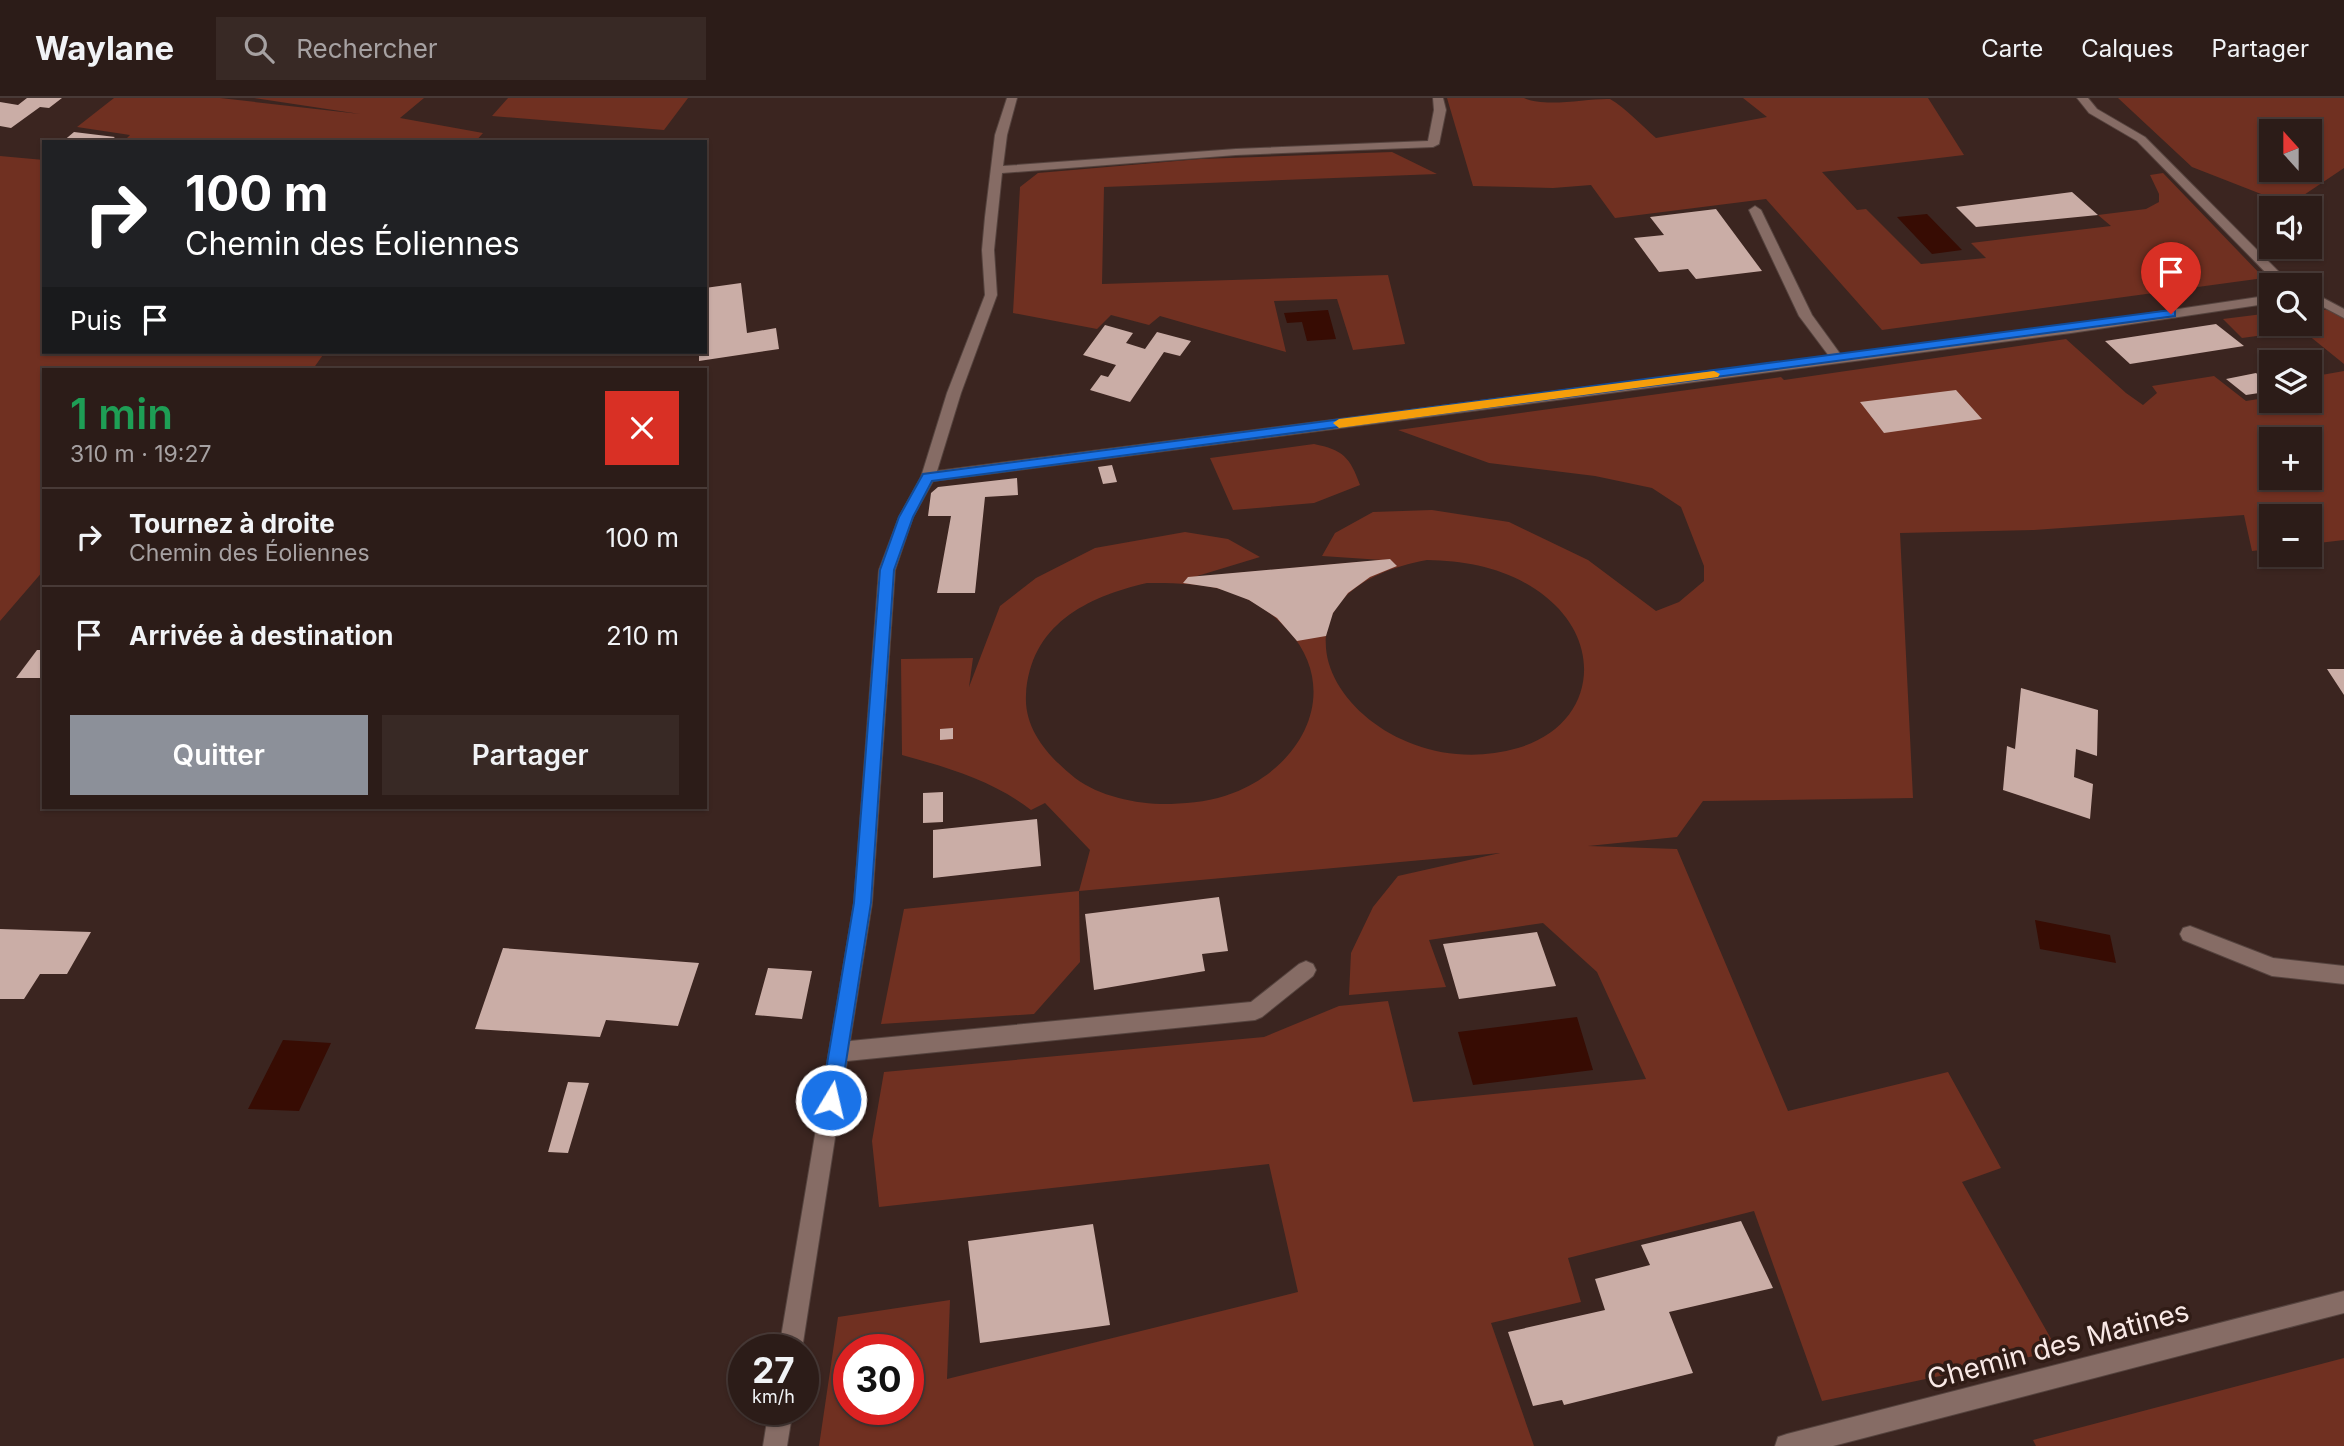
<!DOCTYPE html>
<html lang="fr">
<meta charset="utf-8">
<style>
body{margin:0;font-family:Inter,sans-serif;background:#382925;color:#f1f3f6;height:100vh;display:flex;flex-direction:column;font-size:26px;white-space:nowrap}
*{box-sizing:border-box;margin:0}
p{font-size:23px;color:#a6a1a2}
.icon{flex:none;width:38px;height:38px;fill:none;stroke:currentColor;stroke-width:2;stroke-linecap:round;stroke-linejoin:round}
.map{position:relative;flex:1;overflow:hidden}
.details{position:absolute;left:42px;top:270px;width:665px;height:441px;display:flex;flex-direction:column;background:#2c1c18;border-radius:0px;box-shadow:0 2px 5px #0004,0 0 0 2px #483a37}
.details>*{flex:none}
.guide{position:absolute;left:42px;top:42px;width:665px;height:214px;border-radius:0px;box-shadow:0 2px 5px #0004,0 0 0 2px #483a37;background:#202124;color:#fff;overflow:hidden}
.needle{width:46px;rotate:339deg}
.controls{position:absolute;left:2259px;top:21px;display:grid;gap:14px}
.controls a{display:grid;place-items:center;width:63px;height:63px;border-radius:0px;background:#2c1c18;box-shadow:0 2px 5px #0004,0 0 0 2px #483a37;font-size:35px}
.speed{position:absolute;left:728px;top:1236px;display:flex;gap:14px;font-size:35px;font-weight:700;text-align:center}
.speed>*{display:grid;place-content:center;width:91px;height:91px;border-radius:50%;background:#2c1c18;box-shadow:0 2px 5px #0004,0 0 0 2px #483a37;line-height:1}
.speed small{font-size:18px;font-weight:400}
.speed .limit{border:10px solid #d22;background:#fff;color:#111}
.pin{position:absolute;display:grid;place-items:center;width:60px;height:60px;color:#fff;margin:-72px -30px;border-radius:50% 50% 50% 0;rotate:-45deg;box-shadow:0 0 7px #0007}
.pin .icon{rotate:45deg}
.me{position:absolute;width:77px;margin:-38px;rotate:9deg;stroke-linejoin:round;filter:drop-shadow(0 0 5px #0008)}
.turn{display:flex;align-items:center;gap:24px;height:147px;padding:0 28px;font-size:32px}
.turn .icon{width:91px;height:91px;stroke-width:2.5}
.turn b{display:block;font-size:49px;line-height:60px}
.then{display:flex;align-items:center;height:66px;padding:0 28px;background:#0003;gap:14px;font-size:26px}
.round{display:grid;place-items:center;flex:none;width:74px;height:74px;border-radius:0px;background:#382925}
.head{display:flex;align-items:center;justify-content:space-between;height:119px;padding:0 28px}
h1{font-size:42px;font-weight:600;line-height:52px;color:#1e9e55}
.button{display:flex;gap:14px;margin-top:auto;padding:14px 28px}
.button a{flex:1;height:80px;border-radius:0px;background:#8c9099;color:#fff;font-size:28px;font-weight:600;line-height:80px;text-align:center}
.button a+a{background:#382925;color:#f1f3f6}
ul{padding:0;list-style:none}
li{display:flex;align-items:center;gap:21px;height:98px;padding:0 28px;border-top:2px solid #483a37}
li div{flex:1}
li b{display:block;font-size:26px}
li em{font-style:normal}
header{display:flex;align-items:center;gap:42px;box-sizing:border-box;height:98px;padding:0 35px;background:#2c1c18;border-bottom:2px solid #483a37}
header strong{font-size:33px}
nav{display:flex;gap:38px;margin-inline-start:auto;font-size:24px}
.search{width:490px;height:63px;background:#382925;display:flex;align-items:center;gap:18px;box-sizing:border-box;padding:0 24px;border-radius:0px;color:#a6a1a2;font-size:26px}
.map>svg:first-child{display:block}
.green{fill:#703021;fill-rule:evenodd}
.water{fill:#370c03}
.building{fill:#caada6}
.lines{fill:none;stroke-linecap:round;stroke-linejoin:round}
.minor-casing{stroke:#55433e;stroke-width:2}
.minor{fill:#866c65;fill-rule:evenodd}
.route{fill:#1a73e8;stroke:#114b97;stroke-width:2}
.slow{fill:#f59e0b}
.labels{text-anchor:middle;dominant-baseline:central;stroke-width:7;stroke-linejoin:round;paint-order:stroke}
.near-street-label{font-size:28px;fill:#f9e9e6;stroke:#301c16}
</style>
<header>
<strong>Waylane</strong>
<div class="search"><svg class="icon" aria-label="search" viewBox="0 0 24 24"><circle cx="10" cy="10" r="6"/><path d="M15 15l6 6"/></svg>Rechercher</div>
<nav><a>Carte</a><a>Calques</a><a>Partager</a></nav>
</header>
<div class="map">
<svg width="2344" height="1348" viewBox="0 0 2344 1348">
<rect width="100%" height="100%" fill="#3b2520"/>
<path class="green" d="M114,0H220L360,16L254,0H424L400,20L483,35L475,44H123L130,37L77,29Z
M508,0H688L664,32L492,18Z
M1447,0H1524C1546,10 1589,0 1610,1C1626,10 1642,28 1656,40L1767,19L1743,0H1928L1964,57L1822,74L1857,112L1866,111L1921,166L1986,160L1971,145L2111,128L2098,117L2146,111L2159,104V96L2150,77L2163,75L2264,180L1882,232L1766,101L1615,120L1591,87L1553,90L1473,88Z
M2118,0H2344V70L2289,107L2192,69ZM2272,33H2310V72H2272Z
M1392,54L1437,76L1104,89L1102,186L1388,177L1405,246L1353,252L1337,201L1274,203L1286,254L1160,218L1149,227L1111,217L1097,231L1013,215L1020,89L1038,75L1200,61Z
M0,58L44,62V254H325L313,271H44V472L0,523Z
M2310,211L2330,212L2344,220V266L2302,232L2242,240L2223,221L2271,215L2272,226H2310Z
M2066,241L2126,295L2143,307L2157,295L2152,288L2214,278L2246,303L2271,299L2272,303H2310V279L2344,273V442L2310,446V418H2272L2271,451L2252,453L2244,417L2034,432L1900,435L1913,700L1703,703L1677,739L1588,748L1677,751L1788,1013L1948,974L2001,1070L1962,1084L2058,1253L1822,1303L1754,1113L1568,1160L1581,1204L1491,1225L1534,1348H819L838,1219L950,1202L947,1281L1298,1194L1269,1066L879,1109L872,1043L884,974L1264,939L1339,908L1388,903L1413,1004L1646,981L1597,874L1543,825L1429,842L1446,889L1349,897L1351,855L1373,809L1398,778L1500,755L1079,793L1080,864L1034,916L881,926L904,811L1079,793L1090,752L1045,705L1031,712C992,682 949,670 902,657L901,561L973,560L969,589L1000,508L1036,480L1095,450L1185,434L1228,441L1260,459L1194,479L1382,462L1322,458L1335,435L1373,414L1432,412L1509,424L1588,462L1656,513L1679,504L1704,483V468L1681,409L1652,390L1595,378L1489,365L1398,332L1781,279L1784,282ZM2272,341H2310V380H2272ZM1427,462C1470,463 1511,471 1546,499C1606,547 1594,628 1518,650C1364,695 1224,500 1427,462ZM1147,485C1170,485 1193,485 1216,490C1243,496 1269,511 1288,532C1343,593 1302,669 1233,695C1213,703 1192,705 1171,706C1140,707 1100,699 1075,680C1049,659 1024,632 1026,597C1030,527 1086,499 1147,485ZM849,1251H908V1311H849Z
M1314,346C1343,352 1350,359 1360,387L1314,405L1233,412L1210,360Z
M2344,1260V1348H2036L2033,1342Z"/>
<path class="water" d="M1927,116L1962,152L1932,156L1897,119Z
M1328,212L1336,241L1307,243L1302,224L1287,225L1284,215Z
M2035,822L2110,837L2116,865L2040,851Z
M1577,919L1593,972L1473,987L1458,934Z
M283,942L331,945L299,1013L248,1011Z"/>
<path class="building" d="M27,0H62L49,10L40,9L11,30L0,28V4L18,7Z
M74,34L115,39L108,44H62Z
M2072,94L2098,117L1976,129L1956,109Z
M1716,111L1762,173L1696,181L1688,171L1659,174L1634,140L1664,137L1650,119Z
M741,185L747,235L776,230L779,251L699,263V254H705L707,242L705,190Z
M2216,226L2244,248L2130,266L2105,243Z
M1105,227L1133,235L1126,245L1145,251L1157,234L1191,243L1180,258L1164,254L1130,304L1090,292L1101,277L1108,279L1116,267L1083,257Z
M2256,275L2272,288V293L2246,297L2226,281Z
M1956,292L1982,321L1884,335L1860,304Z
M1112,367L1117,384L1103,386L1098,369Z
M1017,380L1018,397L985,399L975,495H937L951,418H928L931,395L938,389Z
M1390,461L1397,468L1370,479L1348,495L1333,515L1326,538L1297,543L1277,520L1249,502L1217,490L1183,485L1188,479Z
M37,552H44V580H16Z
M2327,571H2344V597Z
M2021,590L2098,612L2097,658L2076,651L2074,679L2093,686L2090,721L2003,692L2007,648L2015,651Z
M953,630V641L940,642V631Z
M943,694V724L923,725V695Z
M1037,721L1041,768L933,780V732Z
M1219,799L1228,853L1202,856L1205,873L1094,892L1085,816Z
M0,831L91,834L67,876H40L24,901H0Z
M1537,834L1556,888L1459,901L1443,846Z
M503,850L594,857L699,865L678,928L606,922L600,939L475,931Z
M768,870L812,873L802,921L755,917Z
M568,984L589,985L568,1055L548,1054Z
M1741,1123L1773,1190L1669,1214L1693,1275L1564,1307L1562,1302L1533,1308L1508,1234L1605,1212L1595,1181L1650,1167L1641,1147Z
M1093,1126L1110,1227L980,1245L968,1143Z"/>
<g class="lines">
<defs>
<path id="minor" d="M1007,0H1017L1007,37L1003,68L1236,51L1428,43L1434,12L1433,0H1443L1446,12L1439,46L1433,49L1236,57L1002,75L994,152L997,197L961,295L937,373L1829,258L1799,218L1749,112L1755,108L1761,112L1812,217L1841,257L2071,227L2272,197V205L2071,235L933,383L913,419L895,472L872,805L850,943L1251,904L1299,866L1306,863L1313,866L1316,872L1313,878L1262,919L1255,922L847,963L802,1251H779L854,805L879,472L899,419L921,379L947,295L985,197L982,152L985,119L995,37Z
M2077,0H2088L2097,11L2145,39L2280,175L2298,187H2283L2272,181L2137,43L2089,15Z
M2310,193L2344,211V220L2310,202Z
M2190,828L2273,860L2344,868V886L2272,878L2183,842L2180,836L2183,830Z
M2344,1193V1215L1833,1348H1775L1778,1339L1787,1336Z
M769,1311H793L787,1348H763Z"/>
</defs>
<use href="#minor" class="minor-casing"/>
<use href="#minor" class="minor"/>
</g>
<path class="route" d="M2171,212L2175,213V218L932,383L913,419L894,472L871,805L840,1002L838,1009L831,1011L824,1009L821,1002L854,805L880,472L899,419L923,376Z"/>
<path class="slow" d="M1714,273L1720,276L1718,279L1339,330L1333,325L1339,321Z"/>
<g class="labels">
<g class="near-street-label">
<text transform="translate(2058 1247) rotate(-15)">Chemin des Matines</text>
</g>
</g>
</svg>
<div class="controls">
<a><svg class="needle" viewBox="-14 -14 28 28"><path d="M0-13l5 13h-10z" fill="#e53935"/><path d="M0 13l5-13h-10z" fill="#a6a1a2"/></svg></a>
<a><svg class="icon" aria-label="sound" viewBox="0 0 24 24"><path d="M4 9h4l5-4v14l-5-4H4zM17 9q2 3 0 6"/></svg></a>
<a><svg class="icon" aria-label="search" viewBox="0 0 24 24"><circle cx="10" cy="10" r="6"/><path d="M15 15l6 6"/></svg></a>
<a><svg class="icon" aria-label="layers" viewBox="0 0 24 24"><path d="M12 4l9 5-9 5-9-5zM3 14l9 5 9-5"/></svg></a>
<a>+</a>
<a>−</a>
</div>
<div class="speed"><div>27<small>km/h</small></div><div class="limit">30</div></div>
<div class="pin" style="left:2171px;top:216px;background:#d93025"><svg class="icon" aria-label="arrive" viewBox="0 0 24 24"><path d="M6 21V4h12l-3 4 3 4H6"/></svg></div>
<svg class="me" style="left:831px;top:1002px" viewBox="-20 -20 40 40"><circle r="17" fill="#1a73e8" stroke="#fff" stroke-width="3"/><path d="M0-11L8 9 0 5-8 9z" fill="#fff"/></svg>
<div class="guide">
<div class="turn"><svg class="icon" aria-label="right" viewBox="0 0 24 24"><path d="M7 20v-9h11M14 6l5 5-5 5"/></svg><div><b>100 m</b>Chemin des Éoliennes</div></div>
<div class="then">Puis<svg class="icon" aria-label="arrive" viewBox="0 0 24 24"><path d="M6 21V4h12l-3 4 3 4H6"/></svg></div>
</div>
<section class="details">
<div class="head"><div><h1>1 min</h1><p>310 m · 19:27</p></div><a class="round" style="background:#d93025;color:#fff"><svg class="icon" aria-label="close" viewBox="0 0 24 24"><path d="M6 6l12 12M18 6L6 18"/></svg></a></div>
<ul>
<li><svg class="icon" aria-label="right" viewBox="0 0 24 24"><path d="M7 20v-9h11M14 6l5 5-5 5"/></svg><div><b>Tournez à droite</b><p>Chemin des Éoliennes</p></div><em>100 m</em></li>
<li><svg class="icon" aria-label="arrive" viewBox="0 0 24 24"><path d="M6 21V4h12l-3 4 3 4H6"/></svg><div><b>Arrivée à destination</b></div><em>210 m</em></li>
</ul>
<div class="button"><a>Quitter</a><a>Partager</a></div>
</section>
</div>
